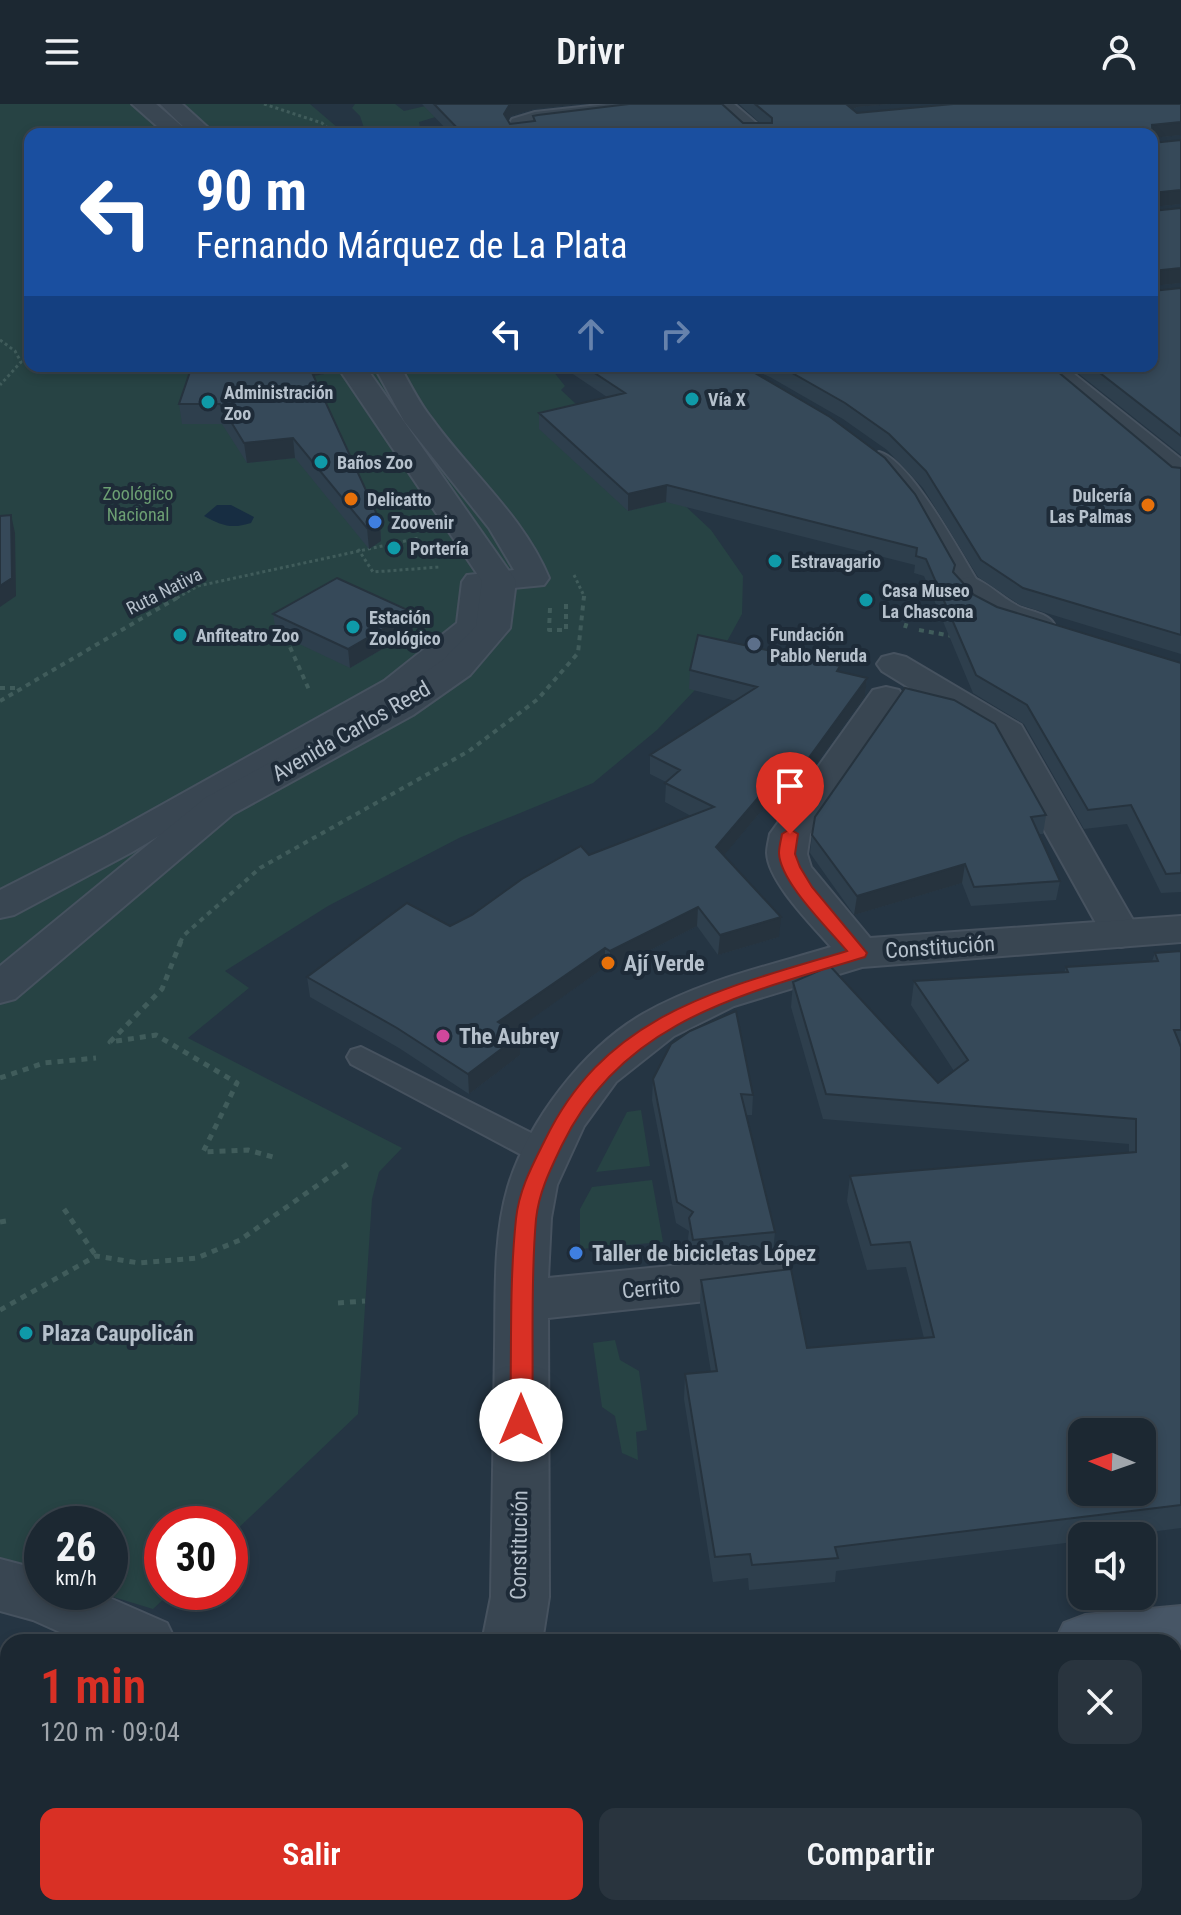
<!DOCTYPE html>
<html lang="es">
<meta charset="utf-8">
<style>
body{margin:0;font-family:"Roboto Condensed",sans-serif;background:#29343e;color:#f1f3f6;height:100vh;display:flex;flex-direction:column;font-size:30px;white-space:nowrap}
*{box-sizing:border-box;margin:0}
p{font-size:26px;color:#a0a6ac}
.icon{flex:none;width:44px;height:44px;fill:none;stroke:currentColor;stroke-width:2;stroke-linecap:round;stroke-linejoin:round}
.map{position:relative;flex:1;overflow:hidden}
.panel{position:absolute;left:0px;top:1530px;width:1182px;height:282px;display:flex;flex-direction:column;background:#1c2832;border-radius:24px 24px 0 0;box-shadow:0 4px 12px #0003,0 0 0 2px #3a444d}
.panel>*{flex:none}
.guide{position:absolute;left:24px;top:24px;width:1134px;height:244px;border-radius:16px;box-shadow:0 4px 12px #0003,0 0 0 2px #3a444d;background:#1a4fa0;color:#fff;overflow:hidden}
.needle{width:52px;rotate:272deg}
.controls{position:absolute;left:1068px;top:1314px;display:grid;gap:16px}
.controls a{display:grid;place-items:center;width:88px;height:88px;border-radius:16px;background:#1c2832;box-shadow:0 4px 12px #0003,0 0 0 2px #3a444d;font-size:40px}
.speed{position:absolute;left:24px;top:1402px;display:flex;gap:16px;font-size:40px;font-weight:700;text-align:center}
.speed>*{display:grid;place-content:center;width:104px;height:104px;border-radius:50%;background:#1c2832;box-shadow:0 4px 12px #0003,0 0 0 2px #3a444d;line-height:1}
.speed small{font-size:20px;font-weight:400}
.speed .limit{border:12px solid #d22;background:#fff;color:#111}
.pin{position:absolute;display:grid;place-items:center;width:68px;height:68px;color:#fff;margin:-82px -34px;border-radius:50% 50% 50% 0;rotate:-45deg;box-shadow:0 0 8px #0007}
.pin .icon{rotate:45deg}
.me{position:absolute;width:88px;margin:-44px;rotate:0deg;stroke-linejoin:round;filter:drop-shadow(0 0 6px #0008)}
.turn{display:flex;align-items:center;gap:28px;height:168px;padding:0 40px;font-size:36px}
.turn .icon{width:104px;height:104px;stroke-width:2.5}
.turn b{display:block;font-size:56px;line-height:68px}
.lanes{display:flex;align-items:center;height:76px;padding:0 40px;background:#0003;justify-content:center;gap:40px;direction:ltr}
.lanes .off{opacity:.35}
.round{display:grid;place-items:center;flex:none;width:84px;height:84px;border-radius:16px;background:#29343e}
.head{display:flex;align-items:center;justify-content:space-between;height:136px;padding:0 40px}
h1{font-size:48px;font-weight:600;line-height:60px;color:#d93025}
.cta{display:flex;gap:16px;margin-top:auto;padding:16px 40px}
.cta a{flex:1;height:92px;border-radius:16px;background:#d93025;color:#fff;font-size:32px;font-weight:600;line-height:92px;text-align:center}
.cta a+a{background:#29343e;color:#f1f3f6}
header{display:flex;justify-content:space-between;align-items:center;height:104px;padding:0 40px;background:#1c2832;font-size:36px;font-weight:600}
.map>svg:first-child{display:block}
.green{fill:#274344}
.water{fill:#172d42}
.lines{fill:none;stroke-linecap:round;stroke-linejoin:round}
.service-casing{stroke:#46525f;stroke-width:4}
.pedestrian-casing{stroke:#46525f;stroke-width:4}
.minor-casing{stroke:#46525f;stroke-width:4}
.secondary-casing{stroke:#46525f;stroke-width:4}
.path-far2{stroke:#405c5b;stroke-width:3;stroke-dasharray:3 3;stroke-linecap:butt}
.path-far1{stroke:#405c5b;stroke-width:4;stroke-dasharray:5 5;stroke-linecap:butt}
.path{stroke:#405c5b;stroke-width:5;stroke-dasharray:6 6;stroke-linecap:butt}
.service{fill:#394652;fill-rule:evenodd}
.pedestrian{fill:#394652;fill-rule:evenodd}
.minor{fill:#394652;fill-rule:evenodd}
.secondary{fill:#475666;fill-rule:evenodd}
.wall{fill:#2e3f4d}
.shaded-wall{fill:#26333e}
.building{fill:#364959;stroke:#26333e;stroke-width:2;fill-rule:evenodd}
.route{fill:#d93025;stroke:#8d1f18;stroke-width:2}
.culture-dot{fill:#0f9aa8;stroke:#1e2b38;stroke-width:3}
.food-dot{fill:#e8710a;stroke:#1e2b38;stroke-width:3}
.shop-dot{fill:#3f7fe0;stroke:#1e2b38;stroke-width:3}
.service-dot{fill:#5c6f8a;stroke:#1e2b38;stroke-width:3}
.hotel-dot{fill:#d1479c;stroke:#1e2b38;stroke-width:3}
.labels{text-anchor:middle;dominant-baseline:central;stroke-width:8;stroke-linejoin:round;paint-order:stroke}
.far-poi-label{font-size:18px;font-weight:bold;fill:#b6c1cc;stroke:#1e2b38;text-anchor:start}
.far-park-label{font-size:18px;fill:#6c9f73;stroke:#1e2b38}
.far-street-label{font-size:18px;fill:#b6c1cc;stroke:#1e2b38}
.street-label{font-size:22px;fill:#b6c1cc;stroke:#1e2b38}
.poi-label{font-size:22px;font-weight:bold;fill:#b6c1cc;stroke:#1e2b38;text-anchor:start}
</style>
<header><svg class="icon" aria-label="menu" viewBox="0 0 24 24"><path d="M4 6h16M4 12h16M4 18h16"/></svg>Drivr<svg class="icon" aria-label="person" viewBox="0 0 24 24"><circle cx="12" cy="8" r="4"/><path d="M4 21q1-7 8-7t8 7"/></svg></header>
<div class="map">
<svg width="1181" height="1811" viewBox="0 0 1181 1811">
<rect width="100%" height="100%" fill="#253543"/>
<path class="green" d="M0,0H310L345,30H351H30V262H549L565,282L561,286L711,426L743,472L742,510L719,552L694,587L657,626L593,679L459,734L328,802L225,867L249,884L188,934L402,1044L379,1068L372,1095L358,1310L230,1432V1420H162V1488H171L153,1505L97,1488H110V1420H42V1485L27,1514L0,1509Z
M355,0H395L404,7L434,0L442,11L419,18L421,30H358L364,24L360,12L352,4Z
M641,1006L650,1062L596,1068L627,1008Z
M652,1076L663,1138L580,1145V1105L592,1083Z
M615,1236L620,1256L639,1267L647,1326L636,1328L638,1356L622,1349L615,1312L602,1303L593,1239Z
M0,1553L8,1559V1706L0,1704Z"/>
<path class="water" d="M217,401H231L254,413L251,419C232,425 222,422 204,412Z"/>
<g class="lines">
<defs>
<path id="service" d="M879,348C911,356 962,453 981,483L978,488H962L899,384L869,354Z
M361,943L557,1042L561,1050L557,1058L546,1061L535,1058L351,960L347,953L351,946Z"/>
<path id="pedestrian" d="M160,0H182L215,30H191Z
M374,262H400C410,280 419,299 432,315C470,368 524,413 549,474L544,481L493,486L489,523L485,530L408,591L223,694L132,748L14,811L0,814V786L106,732L384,577L457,519L462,478L467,471L514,466L489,424L404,317Z
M894,550L906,553L1021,621L1141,830L1135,839L1121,843L1107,839L994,636L882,567L877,560L882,553Z"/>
<path id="minor" d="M132,0H156L191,30H166Z
M608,0H675L664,6L538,21L529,24L532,30H510L507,25L512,15L535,8Z
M710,0H734L769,30H744Z
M337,262H365L516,477L510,524L470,571L413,611L233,710L15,895L0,899V862L205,694L387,595L444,555L476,522L482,477Z
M1033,262H1064L1181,355V379L1170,377Z
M970,473C989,478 1002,495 1020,503C1032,508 1047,509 1054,520L1049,527C1016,535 972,510 953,483L958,476Z
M886,583L899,586L904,594L810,730L807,750L811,763L870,834L1181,812V838L862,863L734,902L674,932L616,978L584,1022L557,1081L551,1114L548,1174L762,1153L780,1158L787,1172L780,1186L762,1191L548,1214L549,1493L542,1538H482L491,1493C492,1410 494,1328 495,1245C496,1192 493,1134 508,1083C528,1017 584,944 643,910C700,877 768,862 831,843C813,822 768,778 767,749C767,743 769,736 770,730L873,586Z
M0,1455L42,1466V1488H96L167,1519L176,1538H82L33,1516L0,1507Z
M380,1804H446L443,1811H377Z"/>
<path id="secondary" d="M1181,1502V1556L1174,1557V1538H1055L1064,1519L1085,1511Z
M8,1749V1804H32L25,1811H0V1752Z"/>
</defs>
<use href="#service" class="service-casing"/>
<use href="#pedestrian" class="pedestrian-casing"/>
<use href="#minor" class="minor-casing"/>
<use href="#secondary" class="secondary-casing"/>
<path class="path-far2" d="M264,0L322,19L334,30
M0,236L15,247L21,258L0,281
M358,445L373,468L440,463
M574,471L585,494
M177,494L198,482L419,434
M915,494L919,481"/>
<path class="path-far1" d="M550,504L549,526H566V495
M905,524L915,492
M919,526L952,532
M286,534L310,588
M0,584H19
M0,597L180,492
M180,839L183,832L260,764L469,647L538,595L578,549L584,492"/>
<path class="path" d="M181,837L162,885L110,938L156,931L237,979L203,1048L248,1046L273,1053
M0,974L44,959L96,954
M64,1105L96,1152
M0,1118L6,1117
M338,1199L365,1197
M0,1206L96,1152L139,1159L197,1154L240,1136L349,1059"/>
<use href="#service" class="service"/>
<use href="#pedestrian" class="pedestrian"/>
<use href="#minor" class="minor"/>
<use href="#secondary" class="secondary"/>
</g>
<path class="wall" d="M422,0H581L535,5L511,12L508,17L510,20L533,17V12L760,19L739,0H891L857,3L853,6L857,9L1181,0V31L1152,34L1153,39L1181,36V100L1153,103V107L1181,104V179L1153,182V187L1181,184V351L1069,262H1152V30H451Z
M192,262H324V270L314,272L380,417L381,437L369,445L295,354L247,359L222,320H182L179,300Z
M564,262H743L955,461L954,469L974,491L997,503L1181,559V788L1161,789L1127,720L1084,725L1024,620L973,589L924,472L914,469L915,461L666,398L628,407L539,325V309L607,293L564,264Z
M744,262H1051L1172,363L1181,364V550L1020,501L978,473L923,384L887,346L843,315L770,273Z
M412,508L413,527L350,564L276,529L273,510Z
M690,566L839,567L867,574L865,592L783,707L773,693L724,751L779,833L718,851L697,822L610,867L605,863L514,927L520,931V951L469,990L399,944L310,893L307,873L450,822L589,751L691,712L665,698L666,678L650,670V651L736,597L689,585Z
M1046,711L1043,730H1038L1060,777L1056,796L971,802L962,779L854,811L810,749L812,731Z
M1181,847V1424L1119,1432H1082V1437L836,1467L835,1478L749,1486L748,1474L713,1478L684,1295L685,1270L711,1268L700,1201L701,1176L807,1244L924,1234L906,1163L867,1166L847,1097L850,1072L1129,1049V1040L823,1015L791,903L793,878L938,979L954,967L911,901L914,877L1064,869L1066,863L1152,857L1155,849Z
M653,975L753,991L752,1011H746L775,1128L773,1149L692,1157L688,1134L689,1127L676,1119L652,996Z"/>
<path class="shaded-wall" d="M510,0H581L535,5L511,12L504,24V10Z
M844,0H891L857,3L843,12Z
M1181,18V31L1152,34V21Z
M1181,86V100L1152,103V89Z
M1181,164V179L1152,182L1153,167Z
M306,262H324V270L308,273Z
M293,334L295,354L247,359L244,339Z
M667,381L666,398L628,407V390Z
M11,411L15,429L16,492L0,503V482Z
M380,417L381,437L369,445L367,424Z
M412,508L413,527L350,564L348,545Z
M867,574L865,592L783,707L784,688Z
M775,674L773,693L715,762L716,743Z
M965,760L962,779L854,811L857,792Z
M698,803L697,822L610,867V847Z
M781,813L779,833L718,851L720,831Z
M605,844V863L499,938L498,918Z
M520,931V951L469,990L468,970Z
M251,1804H265L262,1811H248Z"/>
<path class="building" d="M434,0H510L504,10L510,20L535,17L533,12L538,11L629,0H722L743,19H772V14L755,0H846L857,9L953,0H1181V18L1152,21L1153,39L1181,36V86L1152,89L1153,107L1181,104V164L1153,167V187L1181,184V332L1091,262H1152V30H463Z
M192,262H309L380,417L367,424L293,334L244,339L220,300H179Z
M584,262H743L830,313L885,354L915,390L955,461L953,468L974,491L997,503L1181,559V769L1166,770L1131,701L1088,706L1027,601L976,571L926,455L916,452L917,444L667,381L628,390L539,309L625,289Z
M780,262H1051L1172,363L1181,364V531L1023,484L981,456L926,367L889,330L845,299Z
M11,411L12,474L0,482V412Z
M337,474L412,508L348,545L273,510Z
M698,531L840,562L837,567L867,574L784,688L775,674L716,743L781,813L720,831L698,803L610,847L605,844L498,918L520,931L468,970L397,924L307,873L407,799L450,822L472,811L522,775L581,742L589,751L714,703L665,679L680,666L650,651L757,583L690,566Z
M905,584L954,596L995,620L1046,711L1031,713L1060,777L974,783L965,760L857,792L812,731L815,713Z
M1181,847V926H1174L1181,943V1401L835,1443L838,1454L752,1461L750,1450L715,1453L685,1270L717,1267L701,1176L791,1165L807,1244L934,1233L910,1138L871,1141L850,1072L1136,1048V1015L826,990L793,878L830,862L938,979L968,956L914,877L1068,868L1066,863L1158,857L1155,849ZM1082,1328H1142V1388H1082Z
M736,907L753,991L741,990L775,1128L693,1136L689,1114L693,1108L677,1098L653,975L671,940L690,927Z
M1181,1639V1811H512V1804H1174V1640Z
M86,1804H251L248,1811H82Z"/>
<path class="route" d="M790,725L798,730L795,750L800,763L812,783L867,849L865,853C744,890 622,916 562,1041C550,1066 539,1088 536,1115C530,1181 534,1250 532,1316L529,1322L521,1325L513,1322L510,1316C512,1250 509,1181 516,1115C519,1086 532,1062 545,1036C607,908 722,885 847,847C828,824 780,778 779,749C779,743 781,736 782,730Z"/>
<g class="culture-dot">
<circle cx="692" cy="295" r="8"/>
<circle cx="208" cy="298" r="8"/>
<circle cx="321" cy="358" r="8"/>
<circle cx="394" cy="444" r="8"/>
<circle cx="775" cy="457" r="8"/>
<circle cx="866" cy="496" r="8"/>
<circle cx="353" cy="523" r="8"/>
<circle cx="180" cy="531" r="8"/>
<circle cx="26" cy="1229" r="8"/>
</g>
<g class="food-dot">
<circle cx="351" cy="395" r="8"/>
<circle cx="1148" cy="401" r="8"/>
<circle cx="608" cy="859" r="8"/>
</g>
<g class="shop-dot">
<circle cx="375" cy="418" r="8"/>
<circle cx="576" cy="1149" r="8"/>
</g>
<circle class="service-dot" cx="754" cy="540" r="8"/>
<circle class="hotel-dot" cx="443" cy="932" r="8"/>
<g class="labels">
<g class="far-poi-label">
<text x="224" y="288">Administración<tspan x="224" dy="21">Zoo</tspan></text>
<text x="708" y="295">Vía X</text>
<text x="337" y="358">Baños Zoo</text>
<text x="1132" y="391" text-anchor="end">Dulcería<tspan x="1132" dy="21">Las Palmas</tspan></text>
<text x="367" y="395">Delicatto</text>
<text x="391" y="418">Zoovenir</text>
<text x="410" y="444">Portería</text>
<text x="791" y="457">Estravagario</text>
<text x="882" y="486">Casa Museo<tspan x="882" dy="21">La Chascona</tspan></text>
<text x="369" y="513">Estación<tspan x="369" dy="21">Zoológico</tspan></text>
<text x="770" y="530">Fundación<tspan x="770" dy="21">Pablo Neruda</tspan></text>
<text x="196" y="531">Anfiteatro Zoo</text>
</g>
<g class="far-park-label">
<text x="138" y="389">Zoológico<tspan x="138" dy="21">Nacional</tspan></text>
</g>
<g class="far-street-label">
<text transform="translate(164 487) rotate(-27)">Ruta Nativa</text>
</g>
<g class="street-label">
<text transform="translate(351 627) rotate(-30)">Avenida Carlos Reed</text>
<text transform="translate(940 843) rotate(-4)">Constitución</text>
<text transform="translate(651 1184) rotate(-6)">Cerrito</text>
<text transform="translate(519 1441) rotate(-89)">Constitución</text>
</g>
<g class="poi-label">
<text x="624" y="859">Ají Verde</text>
<text x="459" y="932">The Aubrey</text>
<text x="592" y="1149">Taller de bicicletas López</text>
<text x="42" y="1229">Plaza Caupolicán</text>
</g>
</g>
</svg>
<div class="controls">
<a><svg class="needle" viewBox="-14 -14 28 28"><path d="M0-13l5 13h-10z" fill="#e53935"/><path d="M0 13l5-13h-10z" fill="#a0a6ac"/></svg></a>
<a><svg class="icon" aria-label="sound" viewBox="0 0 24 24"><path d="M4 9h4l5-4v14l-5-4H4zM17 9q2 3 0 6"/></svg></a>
</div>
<div class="speed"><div>26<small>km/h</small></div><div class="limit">30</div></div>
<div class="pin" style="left:790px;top:730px;background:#d93025"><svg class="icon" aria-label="arrive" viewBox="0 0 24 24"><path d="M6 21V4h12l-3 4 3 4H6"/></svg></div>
<svg class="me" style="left:521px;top:1316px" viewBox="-20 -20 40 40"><circle r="19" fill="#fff"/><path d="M0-13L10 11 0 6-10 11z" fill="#d93025"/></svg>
<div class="guide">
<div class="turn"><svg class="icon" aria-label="left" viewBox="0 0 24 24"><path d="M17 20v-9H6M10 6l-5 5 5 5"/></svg><div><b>90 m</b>Fernando Márquez de La Plata</div></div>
<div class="lanes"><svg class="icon" aria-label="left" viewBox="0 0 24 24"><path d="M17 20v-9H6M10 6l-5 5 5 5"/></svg><svg class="icon off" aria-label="ahead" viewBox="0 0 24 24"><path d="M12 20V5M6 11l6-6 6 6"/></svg><svg class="icon off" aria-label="right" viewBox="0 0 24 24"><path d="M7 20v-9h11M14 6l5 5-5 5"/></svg></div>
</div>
<section class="panel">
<div class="head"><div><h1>1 min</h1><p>120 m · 09:04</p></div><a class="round"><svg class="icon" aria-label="close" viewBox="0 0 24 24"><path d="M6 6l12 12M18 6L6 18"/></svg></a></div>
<div class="cta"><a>Salir</a><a>Compartir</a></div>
</section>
</div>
